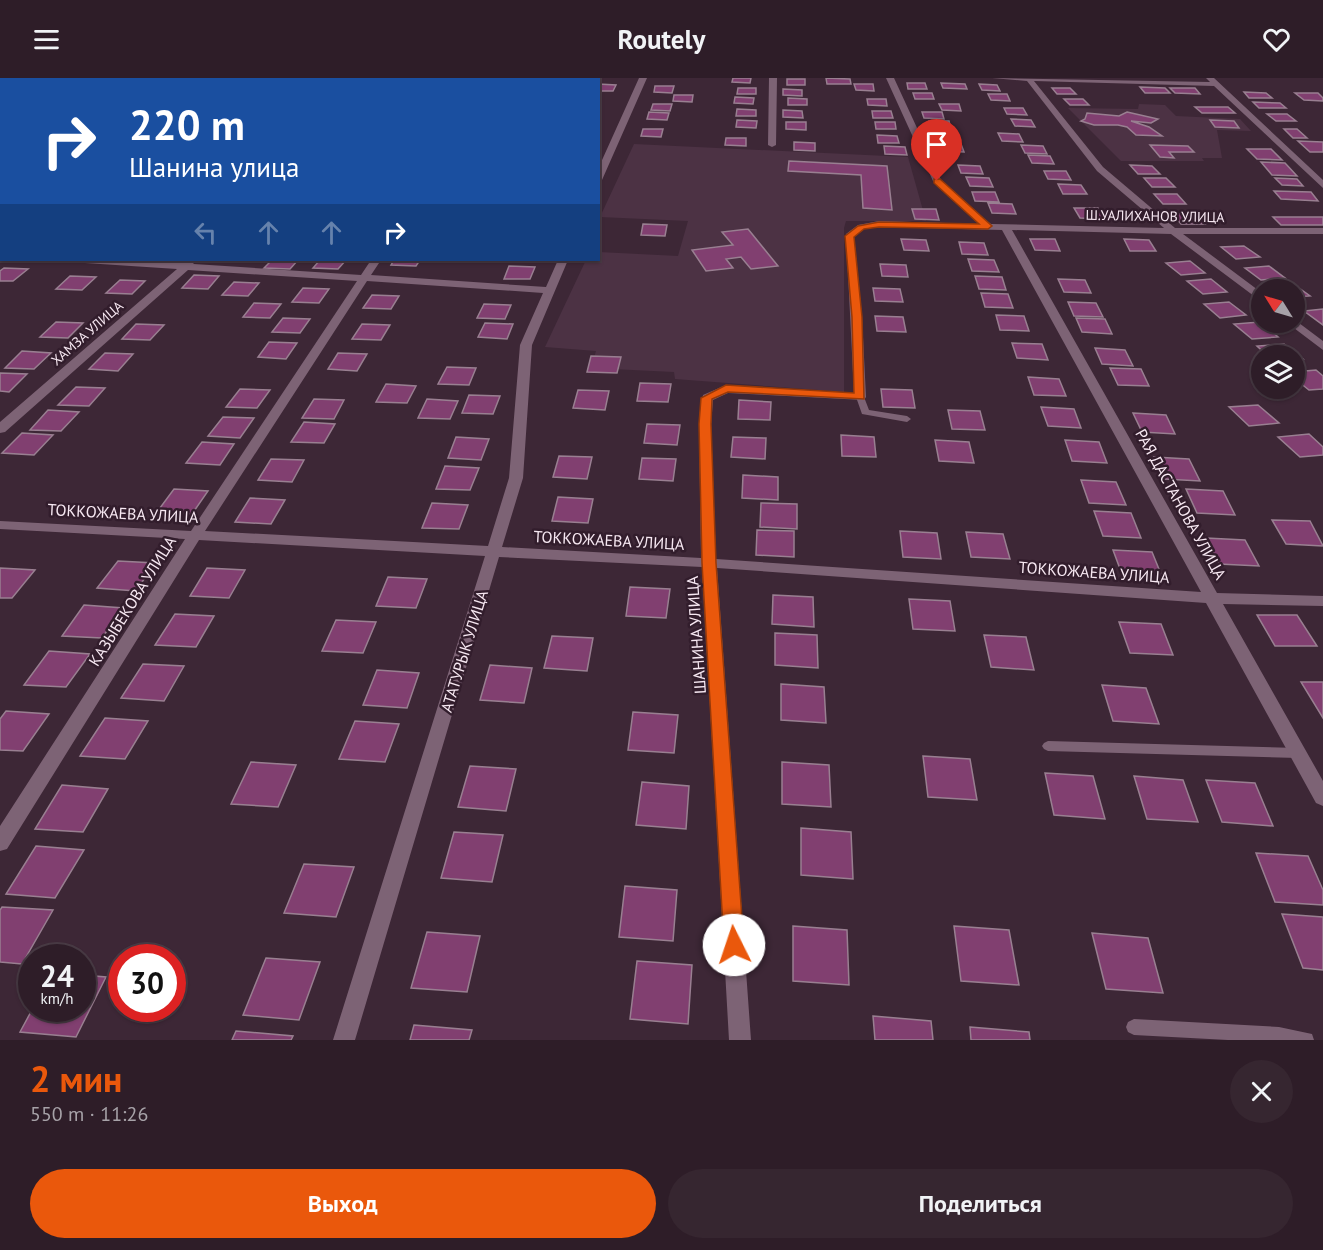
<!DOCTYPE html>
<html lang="ru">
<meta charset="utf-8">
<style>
body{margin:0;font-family:"PT Sans",sans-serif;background:#362630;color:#f1f3f6;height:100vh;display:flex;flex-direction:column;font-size:22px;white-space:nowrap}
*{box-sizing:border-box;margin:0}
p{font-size:20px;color:#a7a2a8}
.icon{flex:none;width:33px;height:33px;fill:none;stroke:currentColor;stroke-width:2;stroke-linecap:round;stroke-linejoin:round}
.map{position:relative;height:962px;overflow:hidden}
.drawer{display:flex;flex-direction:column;background:#2e1d28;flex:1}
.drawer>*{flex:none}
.top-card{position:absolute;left:0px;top:0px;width:600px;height:183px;box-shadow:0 2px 4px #0004,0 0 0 2px #493b45;background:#1a4fa0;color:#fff;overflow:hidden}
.needle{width:39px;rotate:307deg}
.controls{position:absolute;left:1251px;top:201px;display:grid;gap:12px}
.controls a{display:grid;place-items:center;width:54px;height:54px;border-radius:50%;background:#2e1d28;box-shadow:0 2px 4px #0004,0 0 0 2px #493b45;font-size:30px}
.speed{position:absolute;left:18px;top:866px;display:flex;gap:12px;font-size:30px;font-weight:700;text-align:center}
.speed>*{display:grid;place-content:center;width:78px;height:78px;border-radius:50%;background:#2e1d28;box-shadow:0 2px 4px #0004,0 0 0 2px #493b45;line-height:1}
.speed small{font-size:15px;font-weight:400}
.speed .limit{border:9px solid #d22;background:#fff;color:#111}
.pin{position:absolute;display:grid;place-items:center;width:51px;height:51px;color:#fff;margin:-62px -26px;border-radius:50% 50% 50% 0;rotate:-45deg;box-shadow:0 0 6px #0007}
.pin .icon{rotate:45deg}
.me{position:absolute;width:66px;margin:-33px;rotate:356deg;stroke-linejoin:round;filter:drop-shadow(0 0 4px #0008)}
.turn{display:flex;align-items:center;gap:21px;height:126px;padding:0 30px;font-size:27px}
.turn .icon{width:78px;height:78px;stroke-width:2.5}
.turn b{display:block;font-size:42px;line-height:51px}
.lanes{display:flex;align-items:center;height:57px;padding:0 30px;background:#0003;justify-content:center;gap:30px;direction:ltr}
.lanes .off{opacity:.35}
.round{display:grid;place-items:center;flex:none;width:63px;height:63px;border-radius:32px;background:#362630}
.headline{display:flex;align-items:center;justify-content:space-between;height:102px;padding:0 30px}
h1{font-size:36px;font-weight:700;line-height:45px;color:#ea580c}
.button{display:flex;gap:12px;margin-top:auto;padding:12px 30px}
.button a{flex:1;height:69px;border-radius:36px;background:#ea580c;color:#fff;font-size:24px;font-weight:700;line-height:69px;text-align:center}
.button a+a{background:#362630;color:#f1f3f6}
header{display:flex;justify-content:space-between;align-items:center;height:78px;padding:0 30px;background:#2e1d28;font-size:27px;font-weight:700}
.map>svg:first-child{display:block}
.built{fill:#4c3244}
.building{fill:#813f70;stroke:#997f91;stroke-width:1.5}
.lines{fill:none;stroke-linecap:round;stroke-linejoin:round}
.lane{fill:#7d6375;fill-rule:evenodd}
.street{fill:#7d6375;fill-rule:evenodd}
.secondary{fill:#9d7591;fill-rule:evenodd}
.route{fill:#ea580c;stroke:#983908;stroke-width:1.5}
.labels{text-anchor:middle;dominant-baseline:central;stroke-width:5;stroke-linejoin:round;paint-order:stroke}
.far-street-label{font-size:14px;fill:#f7e8f2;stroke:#321d2c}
.street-label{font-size:16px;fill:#f7e8f2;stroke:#321d2c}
</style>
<header><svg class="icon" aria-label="menu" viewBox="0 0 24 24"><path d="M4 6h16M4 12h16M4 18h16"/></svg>Routely<svg class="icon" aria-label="heart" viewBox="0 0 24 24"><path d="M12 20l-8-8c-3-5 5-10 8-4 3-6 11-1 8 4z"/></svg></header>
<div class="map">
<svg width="1323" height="962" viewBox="0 0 1323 962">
<rect width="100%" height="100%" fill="#3d2736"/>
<path class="built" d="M1139,26L1165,27L1176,38L1240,41L1251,53L1217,52L1222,80H1202L1204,83H1121L1068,30L1138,31Z
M634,66L908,79L926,143H846L844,150V314L675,301L674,294L591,290L596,273L545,269L586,182H598L599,174L678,178L688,143L600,139Z"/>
<path class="building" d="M733,0H751L750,5L732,4Z
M826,0L850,1L851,6H827Z
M787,1H805V7H787Z
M907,5H925L927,11H908Z
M941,5L965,6L967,11L943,10Z
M598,6L616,7L613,13H598Z
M854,6H873L874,13L856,12Z
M979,6L997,7L1000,13L982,12Z
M655,8H674L672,15L654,14Z
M1140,9L1165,10L1170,15H1145Z
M738,10H756V16H737Z
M1052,10H1070L1076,16H1057Z
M1170,10H1195L1200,16L1175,15Z
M783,11L802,12V18L783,17Z
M1244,14L1266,15L1272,20H1249Z
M913,15H932L934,21H915Z
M1295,15H1318L1323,20V23L1304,22Z
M988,16H1007L1010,23L991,22Z
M674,17H693L692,24L673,23Z
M735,19L754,20L753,26L734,25Z
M788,20L807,21V27H788Z
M867,21H886L887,28L868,27Z
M1064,21H1083L1089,27H1070Z
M1253,24L1280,25L1286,30H1259Z
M653,26H672L670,33L651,32Z
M939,26H959L961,33L942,32Z
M1195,29H1228L1235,35H1202Z
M1004,30H1023L1027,37L1007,36Z
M737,31L756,32V38H736Z
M783,32L802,33L803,40L783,39Z
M872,33H891L893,40H873Z
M649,34L669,35L667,42L647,41Z
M922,34H942L944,41L924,40Z
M1127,34L1158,41L1151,45L1131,43L1149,49L1162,58L1136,57L1127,49L1118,47H1094L1081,43L1085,41L1087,35L1119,38Z
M1267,36H1287L1296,43H1276Z
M1011,41L1031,42L1035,49L1015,48Z
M737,42L757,43L756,50L736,49Z
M1210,42L1234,43L1239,50L1215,49Z
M929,43H949L951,51L931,50Z
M786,44H806V52L786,51Z
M875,44H895L896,51H876Z
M643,51H663L661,59L641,58Z
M1284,51H1297L1307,60H1293Z
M927,54L947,55L950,62L929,61Z
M998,55L1019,56L1023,64L1002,63Z
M877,57L897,58L899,65H878Z
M726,60H746V68L725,67Z
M1298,63L1323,64V74H1310Z
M794,64L815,65V73L794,72Z
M940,65L961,66L964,74L943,73Z
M1021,67L1043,68L1047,76L1025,75Z
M1150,67L1188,68L1194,74H1169L1174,80L1160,79Z
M884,68L905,69L907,77L885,76Z
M1247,71H1271L1282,82L1257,81Z
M1028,77L1050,78L1054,86L1032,85Z
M789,83L887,88L892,132L863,130L861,97L788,93Z
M1261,84L1285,85L1297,98L1272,97Z
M958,87L980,88L983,96L961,95Z
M1130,87L1152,88L1160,96H1138Z
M1044,93H1066L1071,102L1048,101Z
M966,99L989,100L993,109L970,108Z
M1144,100H1166L1175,109H1152Z
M1275,100L1297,101L1303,108L1282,107Z
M1058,106L1081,107L1087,116H1063Z
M1274,113L1311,114L1318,123L1281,121Z
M972,114H995L999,124L975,123Z
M1154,116H1177L1186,126H1163Z
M988,125L1012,126L1016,136L992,135Z
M1074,130H1098L1104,141L1080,140Z
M912,131H936L939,142L915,141Z
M1172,135H1196L1205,146H1181Z
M1273,139H1323V147H1281Z
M643,146L667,147L665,158L641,157Z
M748,151L778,188L751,191L741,179L726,181L733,190L706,193L692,172L733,167L722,154Z
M901,161L926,162L929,173L904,172Z
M1030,161H1055L1060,173L1035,172Z
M1124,161L1149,162L1156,173H1130Z
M959,164L984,165L988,177L962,176Z
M1244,168L1260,179L1236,181L1221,169Z
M968,181L994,182L999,194L972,193Z
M272,182H298L290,191L264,190Z
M320,182H346L338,191L313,190Z
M394,182H420L416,188L391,187Z
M1190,183L1205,195L1181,197L1166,185Z
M880,186L906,187L908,199L882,198Z
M509,188L535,189L530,201H504Z
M1269,188L1285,200L1261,202L1245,190Z
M4,190L28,191L13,203H0V193Z
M194,197L219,198L208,211L182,210Z
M70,198L96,199L82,212L56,211Z
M975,198L1002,199L1006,212L979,211Z
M1058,201L1085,202L1091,215L1064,214Z
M1211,201L1227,214L1203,216L1187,203Z
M120,202L145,203L132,216L106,215Z
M234,204L259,205L248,218L222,217Z
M1292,205L1310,218L1294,219V212H1275L1268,207Z
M303,210L329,211L319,225L292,224Z
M873,210L900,211L903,224L875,223Z
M981,215L1008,216L1013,230L985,229Z
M372,217L399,218L391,231L363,230Z
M1068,224L1096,225L1103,239L1074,238Z
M1229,224L1246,237L1220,240L1204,226Z
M254,225L281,226L270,240L243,239Z
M484,226L511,227L505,241L477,240Z
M1323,231V247L1304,233Z
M996,237L1024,238L1029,253L1000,252Z
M875,238L903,239L906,254L877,253Z
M283,240L310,241L300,255L272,254Z
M1076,240L1105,241L1112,256L1082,254Z
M56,244L83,245L68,260L40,259Z
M1260,244L1278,259L1252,261L1234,246Z
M485,245L513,246L507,261L478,259Z
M136,246L164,247L150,262L122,261Z
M362,246L390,247L381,262L352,261Z
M269,264L297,265L286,281L258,279Z
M1012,265L1042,266L1048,282L1017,280Z
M1284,266L1303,281L1294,282V278H1268L1257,268Z
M1095,270L1125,272L1133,288L1102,286Z
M22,273L51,275L34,291L5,290Z
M105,275L133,276L118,293L89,291Z
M338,275L367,276L357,293L328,291Z
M591,278L621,279L617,295L587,294Z
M447,289L476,290L469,307L438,306Z
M1110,290L1141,291L1149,308L1118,307Z
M1316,292L1323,298V311L1309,312L1294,300V294Z
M0,295L27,296L9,314L0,313Z
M1028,299L1059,301L1066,318L1034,317Z
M640,305L671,306L668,324L637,323Z
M386,306L416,308L407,325L376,324Z
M76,309L105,310L89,328L58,327Z
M240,311L270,312L257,330L226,329Z
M881,311L912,312L915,330L883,329Z
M578,312L609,313L605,332L573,330Z
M469,317L500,318L493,336L462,335Z
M314,321L344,322L334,341L302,340Z
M427,321L458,323L450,341L418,340Z
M739,322L771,324L770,342L738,341Z
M1258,327L1279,345L1249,348L1229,329Z
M1041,329L1074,331L1081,350L1048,348Z
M48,332L79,334L61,353L30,352Z
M948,332L980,333L985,352L952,351Z
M1133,335L1166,337L1175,356L1142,354Z
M223,339L254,340L240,360L208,358Z
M304,344L335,346L324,365L291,364Z
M647,346L680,347L677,367L644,365Z
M22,355L53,357L34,377L2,375Z
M1309,356L1323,369V377L1300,379L1278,359Z
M841,357L874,359L876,379L842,378Z
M456,359L489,361L481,382L448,380Z
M733,359L766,360L765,381L731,379Z
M935,362L969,364L974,385L939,383Z
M1065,362L1099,364L1107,385L1072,383Z
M202,364L234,366L220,387L186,385Z
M559,378L592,379L587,401L553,399Z
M1154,379L1189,381L1200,403L1164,401Z
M642,380L676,381L673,403L639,401Z
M271,381L304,382L292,404L258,402Z
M445,388L479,390L470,412L436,411Z
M743,397L778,399V422L742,420Z
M1081,402L1116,404L1126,427L1089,425Z
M174,411L208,413L192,436L157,434Z
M1186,411L1223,413L1235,437L1197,435Z
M558,419L593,421L588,445L552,443Z
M250,420L285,422L271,446L235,444Z
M432,425L468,427L459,451L422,450Z
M761,425L797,426V451L760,449Z
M1094,433L1131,435L1141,460L1103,458Z
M1272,442L1310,443L1323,468L1286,466Z
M757,452L794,453V479L756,477Z
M900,453L937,455L941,481L903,479Z
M966,454L1003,456L1010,481L971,479Z
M1206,460L1245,462L1259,488L1219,486Z
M1113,472L1152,474L1163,501L1123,499Z
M118,483L155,485L136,513L97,510Z
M0,490L35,492L12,520H0Z
M207,490L245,492L229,520L190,518Z
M388,499L427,501L416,530L376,528Z
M630,509L670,511L666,540L626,538Z
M773,517L813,519L814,549L772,546Z
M909,521L950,523L955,553L913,551Z
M84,527L123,530L102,560L62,558Z
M175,536L214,538L196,569L155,567Z
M1257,537H1297L1317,568H1275Z
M336,542L376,544L363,575L322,573Z
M1119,544L1161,546L1173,577L1130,575Z
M775,555L817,557L818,590L775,587Z
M984,557L1026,559L1034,592L991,589Z
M552,558L593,560L587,593L544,590Z
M49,573L90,576L66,609L24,607Z
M143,586L184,588L164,623L121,620Z
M490,587L532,590L524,625L480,622Z
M377,592L419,595L407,630L363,627Z
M1301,604H1323V640Z
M781,606L824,609L826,645L781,642Z
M1102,607L1146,610L1159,646L1113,643Z
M6,633L49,636L23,673L0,672V641Z
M633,634L678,637L674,675L628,672Z
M105,640L148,643L125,681L80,678Z
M355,643L399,646L385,684L339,681Z
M923,678L970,681L977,722L928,719Z
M251,684L296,687L278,729L231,726Z
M782,684L829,687L831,729L782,726Z
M470,688L516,691L506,733L458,729Z
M1045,695L1093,698L1105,741L1054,737Z
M1134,698L1183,702L1198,744L1147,741Z
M1206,702L1255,705L1273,748L1222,744Z
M642,704L689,708L686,751L636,747Z
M62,707L108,711L83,754L35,751Z
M801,750L851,754L853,801L801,797Z
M454,754L503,757L492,804L441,800Z
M36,768L84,772L55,820L6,816Z
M1256,775L1308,778L1323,812V827L1275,824Z
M304,786L354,789L336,839L284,835Z
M625,808L677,812L673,863L619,859Z
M2,829L53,832L22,886L0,884V832Z
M1282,836L1323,839V892L1303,890Z
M793,848L847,852L849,907L793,903Z
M954,848L1009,852L1019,907L961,903Z
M427,854L480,858L467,914L411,910Z
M1092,855L1148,860L1163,915L1106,911Z
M266,880L320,884L299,942L243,937Z
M637,883L692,887L688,946L630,941Z
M82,897L106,899L76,959L20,954L33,930H82Z
M873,938L931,943L933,962H875Z
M414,947L472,952L469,962H410Z
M970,949L1029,954L1030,962H971Z
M236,953L293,958L291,962H232Z"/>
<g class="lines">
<path class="lane" d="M860,316L864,319L869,332L907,338L911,341L907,344L862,336L856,319Z
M1048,663L1298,670L1303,671L1304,675L1303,679L1298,680L1048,673L1044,671L1042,668L1044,665Z
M1134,941L1279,949L1312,956L1314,962H1228L1134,957L1128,954L1126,949L1128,944Z"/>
<path class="street" d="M253,0H261L252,2Z
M412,0H420L412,2Z
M492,0H500L492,2Z
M639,0H647L602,102L598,104V91Z
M769,0H777L776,67L772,69L768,67Z
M886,0H894L941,102L971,131L991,146L1164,150L1097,93L1027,3L992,0L1210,4L1206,0H1214L1323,102V110L1214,8L1034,3L1103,89L1175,150H1323V156H1183L1262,215V224L1171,156L1012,152L1217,515L1323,518V528L1223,526L1323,703V728L1316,725L1206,525L717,490L751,962H729L702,489L499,479L355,962H333L485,478L199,462L7,771L0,773V748L185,461L0,451V443L191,453L357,203L188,192L5,354L0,355V344L177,191L85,185L80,182L184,185L190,182L194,186L361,197L371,182H381L371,197L546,209L558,182H568L532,267L523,400L502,469L701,480L699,347L703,317L726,307L854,315L846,156L858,147L879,143L979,146L933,103ZM879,149L1002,152L1201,514L716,481L711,347L713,322L728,315L864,322L866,319L862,239L854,159L864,151ZM367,203L543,215L520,267L509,400L488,468L205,453Z
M2,175V182H0V176Z
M1295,242L1323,263V272L1286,244H1294Z"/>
<path class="secondary" d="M88,0L86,2H78L79,0Z
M0,44H2L0,49Z"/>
</g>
<path class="route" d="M934,101H940L992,148L988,151L879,149L864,151L854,159L862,239L864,321L728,314L712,321L711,346L716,485L744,867L741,873L734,875L727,873L724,867L702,485L699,346L701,320L726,307L854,315L852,239L845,158L858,148L879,144L979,146L934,105Z"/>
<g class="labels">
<g class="far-street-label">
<text transform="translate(1155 138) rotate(1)">Ш.УАЛИХАНОВ УЛИЦА</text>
<text transform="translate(87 255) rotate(-41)">ХАМЗА УЛИЦА</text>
</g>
<g class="street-label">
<text transform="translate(1181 426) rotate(61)">РАЯ ДАСТАНОВА УЛИЦА</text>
<text transform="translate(123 435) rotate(3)">ТОККОЖАЕВА УЛИЦА</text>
<text transform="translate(609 462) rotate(3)">ТОККОЖАЕВА УЛИЦА</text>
<text transform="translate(1094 494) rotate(4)">ТОККОЖАЕВА УЛИЦА</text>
<text transform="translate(132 523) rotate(-58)">КАЗЫБЕКОВА УЛИЦА</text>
<text transform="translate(696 557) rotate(-94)">ШАНИНА УЛИЦА</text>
<text transform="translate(464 573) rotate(-73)">АТАТУРЫК УЛИЦА</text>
</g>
</g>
</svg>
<div class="controls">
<a><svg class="needle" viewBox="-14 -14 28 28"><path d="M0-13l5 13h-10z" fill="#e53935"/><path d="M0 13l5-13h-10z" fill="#a7a2a8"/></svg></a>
<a><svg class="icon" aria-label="layers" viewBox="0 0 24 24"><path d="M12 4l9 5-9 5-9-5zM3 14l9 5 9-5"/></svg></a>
</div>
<div class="speed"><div>24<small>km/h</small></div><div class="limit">30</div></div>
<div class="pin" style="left:937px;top:103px;background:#d93025"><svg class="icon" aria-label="arrive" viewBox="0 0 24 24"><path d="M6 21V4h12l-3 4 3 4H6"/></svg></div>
<svg class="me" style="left:734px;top:867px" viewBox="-20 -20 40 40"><circle r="19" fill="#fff"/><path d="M0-13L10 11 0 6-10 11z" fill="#ea580c"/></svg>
<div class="top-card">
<div class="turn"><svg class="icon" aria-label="right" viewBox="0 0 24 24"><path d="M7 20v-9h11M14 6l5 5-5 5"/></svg><div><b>220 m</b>Шанина улица</div></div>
<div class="lanes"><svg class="icon off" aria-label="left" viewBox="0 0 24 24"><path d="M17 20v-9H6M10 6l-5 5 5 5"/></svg><svg class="icon off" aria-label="ahead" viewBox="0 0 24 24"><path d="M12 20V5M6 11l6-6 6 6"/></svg><svg class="icon off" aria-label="ahead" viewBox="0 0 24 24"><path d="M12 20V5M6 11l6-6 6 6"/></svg><svg class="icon" aria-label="right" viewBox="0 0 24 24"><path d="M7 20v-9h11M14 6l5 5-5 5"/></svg></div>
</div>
</div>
<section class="drawer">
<div class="headline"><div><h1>2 мин</h1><p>550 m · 11:26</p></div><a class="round"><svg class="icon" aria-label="close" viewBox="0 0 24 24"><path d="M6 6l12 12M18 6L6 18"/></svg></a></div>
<div class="button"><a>Выход</a><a>Поделиться</a></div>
</section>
